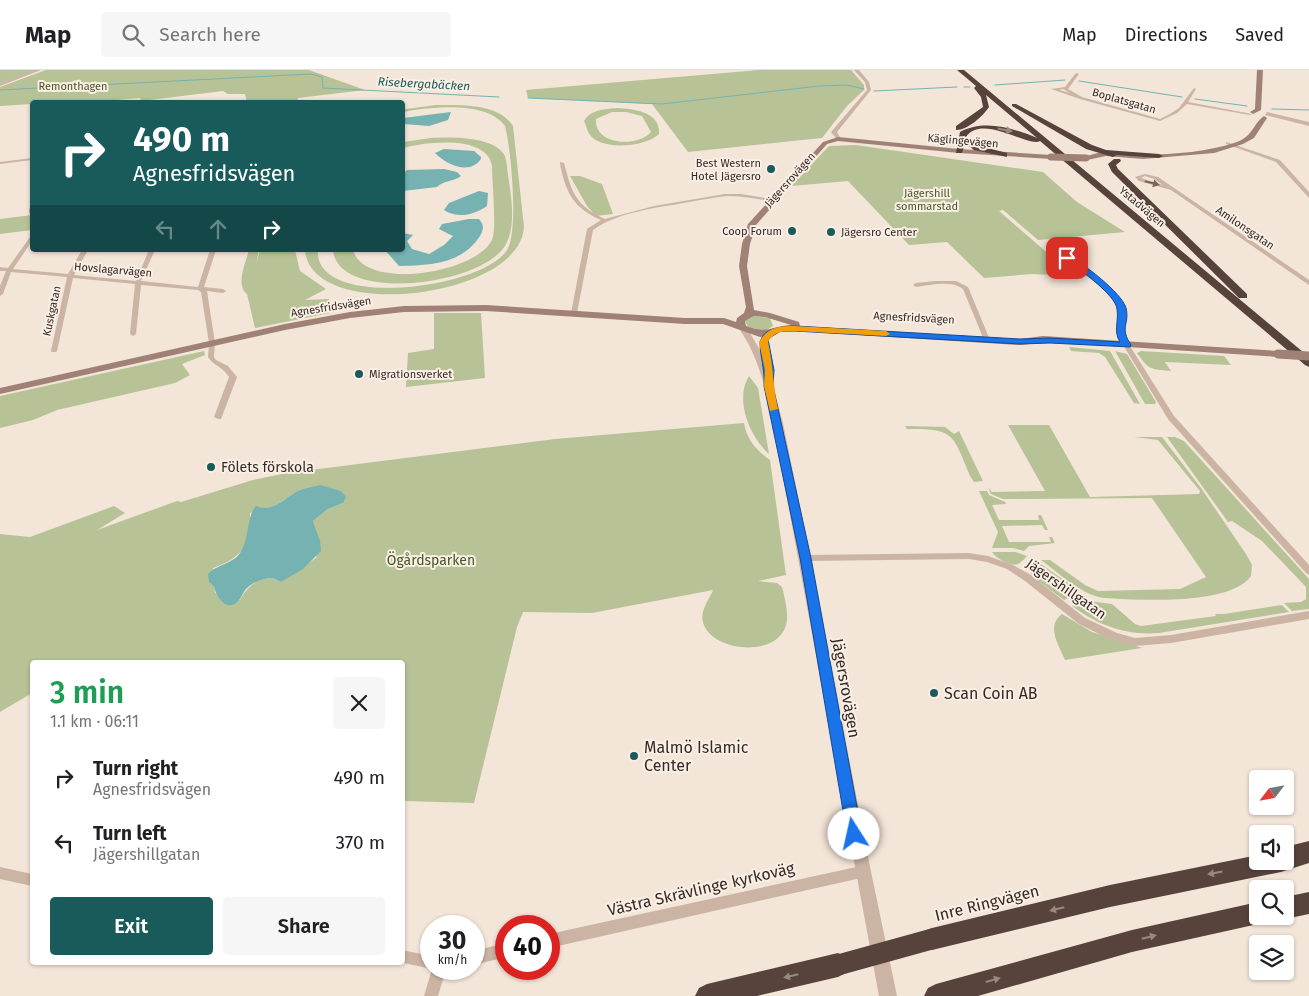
<!DOCTYPE html>
<meta charset="utf-8">
<style>
body{margin:0;font-family:"Fira Sans",sans-serif;background:#f6f6f6;color:#202124;height:100vh;display:flex;flex-direction:column;font-size:19px;white-space:nowrap}
*{box-sizing:border-box;margin:0}
p{font-size:16px;color:#757577}
.icon{flex:none;width:28px;height:28px;fill:none;stroke:currentColor;stroke-width:2;stroke-linecap:round;stroke-linejoin:round}
.map{position:relative;flex:1;overflow:hidden}
.side{position:absolute;left:30px;top:590px;width:375px;height:305px;display:flex;flex-direction:column;background:#fff;border-radius:5px;box-shadow:0 1px 4px #0004}
.side>*{flex:none}
.top-card{position:absolute;left:30px;top:30px;width:375px;height:152px;border-radius:5px;box-shadow:0 1px 4px #0004;background:#195a5a;color:#fff;overflow:hidden}
.needle{width:32px;rotate:238deg}
.fabs{position:absolute;left:1249px;top:700px;display:grid;gap:10px}
.fabs a{display:grid;place-items:center;width:45px;height:45px;border-radius:5px;background:#fff;box-shadow:0 1px 4px #0004;font-size:25px}
.speed{position:absolute;left:420px;top:845px;display:flex;gap:10px;font-size:25px;font-weight:700;text-align:center}
.speed>*{display:grid;place-content:center;width:65px;height:65px;border-radius:50%;background:#fff;box-shadow:0 1px 4px #0004;line-height:1}
.speed small{font-size:12px;font-weight:400}
.speed .limit{border:8px solid #d22;background:#fff;color:#111}
.pin{position:absolute;display:grid;place-items:center;width:42px;height:42px;color:#fff;margin:-21px;border-radius:10px;box-shadow:0 2px 8px #0006}
.me{position:absolute;width:55px;margin:-28px;rotate:350deg;stroke-linejoin:round;filter:drop-shadow(0 0 4px #0008)}
.turn{display:flex;align-items:center;gap:18px;height:105px;padding:0 20px;font-size:22px}
.turn .icon{width:65px;height:65px;stroke-width:2.5}
.turn b{display:block;font-size:35px;line-height:42px}
.lanes{display:flex;align-items:center;height:48px;padding:0 20px;background:#0003;justify-content:center;gap:25px;direction:ltr}
.lanes .off{opacity:.35}
.round{display:grid;place-items:center;flex:none;width:52px;height:52px;border-radius:5px;background:#f6f6f6}
.summary{display:flex;align-items:center;justify-content:space-between;height:85px;padding:0 20px}
h1{font-size:30px;font-weight:600;line-height:38px;color:#1e9e55}
.button{display:flex;gap:10px;margin-top:auto;padding:10px 20px}
.button a{flex:1;height:58px;border-radius:5px;background:#195a5a;color:#fff;font-size:20px;font-weight:600;line-height:58px;text-align:center}
.button a+a{background:#f6f6f6;color:#202124}
ul{padding:0;list-style:none}
li{display:flex;align-items:center;gap:15px;height:65px;padding:0 20px}
li div{flex:1}
li b{display:block;font-size:19px}
li em{font-style:normal}
header{display:flex;align-items:center;gap:30px;box-sizing:border-box;height:70px;padding:0 25px;background:#fff;border-bottom:1px solid #e0e0e0}
header strong{font-size:24px}
nav{display:flex;gap:28px;margin-inline-start:auto;font-size:18px}
.search{width:350px;height:45px;background:#f6f6f6;display:flex;align-items:center;gap:12px;box-sizing:border-box;padding:0 18px;border-radius:5px;color:#757577;font-size:19px}
.map>svg:first-child{display:block}
.green{fill:#b7c397;fill-rule:evenodd}
.water{fill:#75b2b1}
.lines{fill:none;stroke-linecap:round;stroke-linejoin:round}
.stream{stroke:#75b2b1;stroke-width:1}
.minor{fill:#cbb4a4;fill-rule:evenodd}
.tertiary{fill:#cbb4a4;fill-rule:evenodd}
.secondary{fill:#9f8275;fill-rule:evenodd}
.motorway{fill:#58433c;fill-rule:evenodd}
.secondary-bridge-far1{stroke:#9f8275;stroke-width:7}
.secondary-bridge{stroke:#9f8275;stroke-width:9}
.motorway-bridge{stroke:#58433c;stroke-width:21}
.oneway{fill:#998880}
.oneway2{fill:#79685f}
.route{fill:#1a73e8;stroke:#114b97}
.slow{fill:#f59e0b}
.poi-dot{fill:#195a5a;stroke:#faefe5;stroke-width:2}
.labels{text-anchor:middle;dominant-baseline:central;stroke-width:4;stroke-linejoin:round;paint-order:stroke}
.far-park-label{font-size:11px;fill:#485628;stroke:#faefe5}
.far-street-label{font-size:11px;fill:#362a26;stroke:#faefe5}
.far-poi-label{font-size:11px;fill:#362a26;stroke:#faefe5;text-anchor:end}
.far-water-label{font-size:12px;font-style:italic;fill:#195a5a;stroke:#faefe5}
.poi-label{font-size:14px;fill:#362a26;stroke:#faefe5;text-anchor:start}
.park-label{font-size:14px;fill:#485628;stroke:#faefe5}
.street-label{font-size:14px;fill:#362a26;stroke:#faefe5}
.near-street-label{font-size:16px;fill:#362a26;stroke:#faefe5}
.near-poi-label{font-size:16px;fill:#362a26;stroke:#faefe5;text-anchor:start}
</style>
<header>
<strong>Map</strong>
<div class="search"><svg class="icon" aria-label="search" viewBox="0 0 24 24"><circle cx="10" cy="10" r="6"/><path d="M15 15l6 6"/></svg>Search here</div>
<nav><a>Map</a><a>Directions</a><a>Saved</a></nav>
</header>
<div class="map">
<svg width="1309" height="926" viewBox="0 0 1309 926">
<rect width="100%" height="100%" fill="#f3e5d8"/>
<path class="green" d="M0,0H37L0,13Z
M46,0H309L365,20L298,28L297,32H247L245,24H228L223,21L141,31L140,28L94,32V30L0,36V17Z
M759,0H851L864,15V20L847,36L822,68L688,82L652,34L528,28L526,20Z
M436,35C460,35 499,33 513,56L524,157C520,229 310,253 305,180H318C313,240 481,220 507,180C519,162 511,78 505,56C487,30 429,37 403,42V39H406Z
M618,38C634,39 661,42 659,64C646,77 602,81 590,65C587,61 586,55 584,51C591,39 606,39 618,38ZM612,42H626L642,46L651,62C637,78 594,75 596,49Z
M431,68C450,67 495,66 505,86C507,92 507,99 508,105C511,125 516,153 507,172C489,215 338,235 333,180H353C364,221 475,204 492,170C497,158 492,112 492,96C487,64 425,72 403,78V72Z
M856,75L1043,102L1077,132L1125,162L1038,170L1003,140L999,141L1074,206L1032,204L984,208L947,172L909,175L848,111L791,116L829,76Z
M570,106H580L602,114L613,144L596,146L587,136Z
M32,145V160L0,164V149Z
M249,180H259L256,194L260,180H295L300,201L326,219L305,230L329,229L330,243L255,258L247,224C235,215 246,192 249,180Z
M434,243H481L485,308L406,317L408,283L434,279Z
M754,246L770,248L773,256L765,261L748,257L745,251Z
M1069,277L1110,281L1140,334L1134,333L1105,287L1099,283L1071,281Z
M204,281L205,285L182,294L190,305L175,313L57,340L33,350L0,358V326Z
M1115,281L1127,284L1156,332L1155,334H1145Z
M1141,281L1224,286L1231,295L1165,292L1171,301C1150,299 1149,300 1137,283Z
M749,306L758,318L769,384C750,367 734,330 749,306Z
M744,353C747,370 756,380 770,390L786,505L758,511L777,513L782,517C785,529 790,547 785,558C773,588 710,581 703,552C700,540 709,530 713,520L592,543L523,542L517,557L474,733L403,731L402,592H32V623L0,642V464L30,467L114,436L125,443L97,460L177,431L181,432L253,410L287,403L555,369ZM331,419L341,421L343,433L328,439L313,451L320,470L316,488L281,512L273,508C257,508 247,517 240,530L215,523L213,498C243,487 250,476 250,443L273,437L294,423Z
M1008,355H1049L1090,427L1199,424L1200,421L1158,370L1134,367H1162L1201,418L1246,484L1252,495L1251,506C1230,536 1138,530 1104,528C1081,525 1059,503 1041,490H1050L1085,515L1098,521L1180,519L1206,507L1152,428L1003,429L991,424L988,417L992,422L1045,421Z
M905,356L945,357L954,364L959,361L983,411L974,412L970,406C953,364 954,358 907,359Z
M1167,367H1175L1184,371L1309,509V539L1292,541L1284,533L1301,532L1306,529V517L1262,471L1232,451L1228,452Z
M979,421H987L989,425L1005,432L1006,434L992,435L999,450H1039L1038,445H1041L1048,460H1045L1042,455L1002,456L1009,472H1051L1049,467H1052L1055,473L1029,476L1024,481L1013,478H992L998,462Z
M992,482H1015L1027,486C1025,488 1021,493 1018,494C1010,497 996,488 992,482Z
M1038,492L1078,520V524L1064,530L1033,507L1030,500Z
M1080,530L1112,534L1135,554L1141,556L1216,546L1215,544H1224L1282,535L1289,542L1159,563C1126,566 1098,555 1072,536Z
M1062,544L1092,562L1142,578L1065,590C1058,574 1046,556 1062,544Z"/>
<path class="water" d="M451,42L448,50L429,56L403,54V48Z
M444,79L474,81L481,87V89C469,106 446,94 435,83Z
M444,99L457,102L461,106C453,112 444,110 437,117L403,121V104L407,100Z
M479,121L488,123L487,136C474,145 457,149 444,140L449,133Z
M469,149H479C484,155 484,159 480,166C461,195 429,195 399,196L385,180H402L403,163L413,165L407,171L412,179L429,184L444,175L453,166L439,159L442,154Z
M320,415L341,421L346,427L343,433L328,439L313,451L320,470L321,481L303,499L281,512L273,508C264,508 253,512 247,518C243,521 242,528 238,531C227,543 216,527 214,516L209,512L208,504C216,495 234,493 240,483C250,468 246,447 256,436C273,443 283,429 296,422C304,418 312,417 320,415Z"/>
<g class="lines">
<path class="stream" d="M1079,11L1182,27
M995,15L1065,10
M964,17H970
M0,20L311,4L322,7L323,18L499,27
M874,21L957,17
M528,28L662,34L819,16L847,15L864,19
M1195,29L1247,36
M1272,39L1309,40"/>
<path class="minor" d="M1076,3L1079,4L1068,19L1082,27L1160,49L1170,44L1179,38L1194,18L1196,19L1188,32L1252,44L1250,45L1187,34L1177,43L1160,51L1080,29L1051,19L1065,17ZM1063,19L1070,23L1059,20Z
M32,88V90L0,94V92Z
M560,92L564,93C572,123 575,135 605,149L654,136L725,124H741L777,130L774,132C759,129 743,126 728,126C715,127 702,130 689,132C657,138 620,141 593,160L577,243L574,245L571,243L587,159L601,150C580,141 569,129 563,107C562,102 560,97 560,92Z
M1145,104L1158,107L1309,210V215L1171,120L1139,111L1135,107ZM1145,106L1154,109L1163,115L1141,108Z
M32,137V143H29V139Z
M32,166V171L13,199L68,204L82,180H88L74,205L136,211L149,180H155L141,211L198,217L210,180H216L204,217L223,219L226,221L223,223L207,221L215,273L214,287L216,290L228,296L237,307L221,349H218L214,347L229,307C222,296 214,296 208,287L209,273L201,222L198,220L141,215L136,264L133,266L130,264L135,214L73,208L57,281L56,282H52L51,281L67,207L11,202L3,224L0,226V216L6,201H0V197L8,198L30,167Z
M1063,182H1067L1069,187L1080,193L1119,228L1125,238L1123,265L1174,346L1309,495V505L1306,503L1168,349L1117,265L1119,238L1114,229L1076,195L1065,189L1062,183Z
M936,211H956L968,217L990,270L989,271L987,272L984,270L963,219C950,210 931,215 916,217L913,215L916,213Z
M969,483L988,486L1013,495L1031,505L1085,548L1117,563L1135,568L1171,565L1309,541V549L1171,573L1135,576L1111,570L1079,554L1025,511L1007,499L987,492L969,489L805,491L802,490L800,488L802,486L805,485Z
M861,796L865,798L867,802L865,806L861,808L549,878V864Z
M0,797L32,804V816L0,809Z
M506,873V887L474,895V881Z
M402,880L431,886V899H446L438,926H424L432,899L399,892H402Z"/>
<path class="tertiary" d="M35,0H41L0,16V13Z
M854,0H859L869,12L871,20L837,62L841,69L838,71L831,62L867,20L865,12Z
M1267,42L1309,52V56L1265,45Z
M1226,72L1280,90L1309,122V128L1276,92L1226,74Z
M741,258H747L760,280L759,272L765,262H771L772,264L767,272L773,299L769,302L783,353L808,475L870,797L897,926H879L773,353C766,320 759,288 740,260Z"/>
<path class="secondary" d="M1257,0H1263L1261,40L1253,44L1250,42L1255,39Z
M1264,46L1267,48L1254,68L1243,74L1214,83L1143,89L1106,86L1087,90L1084,88C1102,77 1125,86 1145,85C1175,84 1208,82 1237,72C1253,66 1253,54 1264,46Z
M838,67L959,79L1051,85L1054,87L1051,89L959,83L838,71L827,74L756,155L750,174L747,196L754,240L770,243L799,252L800,256L1020,269L1043,266L1278,281L1283,284L1278,287L1052,272L1020,275L795,261L780,262L775,265L760,267L723,254H685L486,241L404,242L350,248L285,260L0,324V318L285,254L350,242L404,236L486,235L685,248H724L736,252L737,248L744,243L746,237L739,196L742,174L748,154L823,72ZM754,246L765,247L791,255C769,257 769,264 746,256L745,251Z"/>
<path class="motorway" d="M957,0H964L1309,287V297L1305,295L1040,71C1029,78 982,43 966,67L980,76L1007,83V87L974,80L965,73L962,83H956L960,62C984,49 1013,58 1037,68L986,25L989,37C983,46 968,60 956,60V56L983,37L981,27L974,18L976,16Z
M1012,34H1016L1092,75L1106,80L1159,84L1163,86L1159,88L1117,85L1113,87L1086,79L1012,36Z
M1114,89H1120L1121,91L1116,95L1118,99L1247,224V228H1239L1112,102L1108,94Z
M1309,771V793L1281,802L1110,837L932,880L924,877L921,869L924,861L932,858L1110,815L1258,785V791H1285V777Z
M1309,822V844L1285,849L1278,846H1285V827Z
M1258,832V846H1268L1266,851L1258,854L1132,882L978,926H924L928,918L936,914L1132,860Z
M838,883L846,887L850,895L846,903L838,907L757,926H695L699,918L707,914Z"/>
<path class="secondary-bridge-far1" d="M1051,87L1086,88"/>
<path class="secondary-bridge" d="M1278,284L1309,286"/>
<path class="motorway-bridge" d="M838,895L932,869"/>
</g>
<defs><path id="oneway-solid" d="M-6-.8H1V-3.2L6.5 0L1 3.2V.8H-6Z" transform="scale(1.25)"/></defs>
<g class="oneway">
<use href="#oneway-solid" transform="translate(1005 60) rotate(11)"/>
<use href="#oneway-solid" transform="translate(1215 803) rotate(169)"/>
<use href="#oneway-solid" transform="translate(1057 839) rotate(166)"/>
<use href="#oneway-solid" transform="translate(1149 867) rotate(-14)"/>
<use href="#oneway-solid" transform="translate(791 906) rotate(167)"/>
<use href="#oneway-solid" transform="translate(993 910) rotate(-16)"/>
</g>
<use class="oneway2" href="#oneway-solid" transform="translate(1152 113) rotate(14)"/>
<path class="route" d="M1067,186C1081,191 1122,223 1126,238C1130,254 1119,257 1131,275L1130,277L1050,273L1020,274L795,261H780L768,269L774,300L773,316L811,488L862,764L860,769L854,772L849,769L847,764L800,488L764,316C766,281 742,258 795,256L1020,269L1050,268L1120,272C1113,261 1119,252 1117,239C1116,225 1076,196 1064,190V187Z"/>
<path class="slow" d="M795,256L886,261L890,264L886,266L795,261C783,261 774,261 768,272C773,295 773,316 778,339L770,341L764,316L765,300L759,272C768,257 778,256 795,256Z"/>
<g class="poi-dot">
<circle cx="771" cy="99" r="5"/>
<circle cx="792" cy="161" r="5"/>
<circle cx="831" cy="162" r="5"/>
<circle cx="359" cy="304" r="5"/>
<circle cx="211" cy="397" r="5"/>
<circle cx="934" cy="623" r="5"/>
<circle cx="634" cy="686" r="5"/>
</g>
<g class="labels">
<g class="far-park-label">
<text x="73" y="16">Remonthagen</text>
<text x="927" y="123">Jägershill<tspan x="927" dy="13">sommarstad</tspan></text>
</g>
<g class="far-street-label">
<text transform="translate(1124 31) rotate(16)">Boplatsgatan</text>
<text transform="translate(963 71) rotate(5)">Käglingevägen</text>
<text transform="translate(790 110) rotate(-48)">Jägersrovägen</text>
<text transform="translate(1142 137) rotate(40)">Ystadvägen</text>
<text transform="translate(1245 158) rotate(34)">Amilonsgatan</text>
<text transform="translate(113 200) rotate(5)">Hovslagarvägen</text>
<text transform="translate(331 237) rotate(-9)">Agnesfridsvägen</text>
<text transform="translate(52 241) rotate(-78)">Kuskgatan</text>
<text transform="translate(914 248) rotate(3)">Agnesfridsvägen</text>
</g>
<g class="far-poi-label">
<text x="761" y="93">Best Western<tspan x="761" dy="13">Hotel Jägersro</tspan></text>
<text x="782" y="161">Coop Forum</text>
<text x="841" y="162" text-anchor="start">Jägersro Center</text>
<text x="369" y="304" text-anchor="start">Migrationsverket</text>
</g>
<g class="far-water-label">
<text transform="translate(424 14) rotate(3)">Risebergabäcken</text>
</g>
<g class="poi-label">
<text x="221" y="397">Fölets förskola</text>
</g>
<g class="park-label">
<text x="431" y="490">Ögårdsparken</text>
</g>
<g class="street-label">
<text transform="translate(1066 519) rotate(35)">Jägershillgatan</text>
</g>
<g class="near-street-label">
<text transform="translate(846 618) rotate(80)">Jägersrovägen</text>
<text transform="translate(701 819) rotate(-13)">Västra Skrävlinge kyrkoväg</text>
<text transform="translate(987 833) rotate(-14)">Inre Ringvägen</text>
</g>
<g class="near-poi-label">
<text x="944" y="623">Scan Coin AB</text>
<text x="644" y="677">Malmö Islamic<tspan x="644" dy="18">Center</tspan></text>
</g>
</g>
</svg>
<div class="fabs">
<a><svg class="needle" viewBox="-14 -14 28 28"><path d="M0-13l5 13h-10z" fill="#e53935"/><path d="M0 13l5-13h-10z" fill="#757577"/></svg></a>
<a><svg class="icon" aria-label="sound" viewBox="0 0 24 24"><path d="M4 9h4l5-4v14l-5-4H4zM17 9q2 3 0 6"/></svg></a>
<a><svg class="icon" aria-label="search" viewBox="0 0 24 24"><circle cx="10" cy="10" r="6"/><path d="M15 15l6 6"/></svg></a>
<a><svg class="icon" aria-label="layers" viewBox="0 0 24 24"><path d="M12 4l9 5-9 5-9-5zM3 14l9 5 9-5"/></svg></a>
</div>
<div class="speed"><div>30<small>km/h</small></div><div class="limit">40</div></div>
<div class="pin" style="left:1067px;top:188px;background:#d93025"><svg class="icon" aria-label="arrive" viewBox="0 0 24 24"><path d="M6 21V4h12l-3 4 3 4H6"/></svg></div>
<svg class="me" style="left:854px;top:764px" viewBox="-20 -20 40 40"><circle r="19" fill="#fff"/><path d="M0-13L10 11 0 6-10 11z" fill="#1a73e8"/></svg>
<div class="top-card">
<div class="turn"><svg class="icon" aria-label="right" viewBox="0 0 24 24"><path d="M7 20v-9h11M14 6l5 5-5 5"/></svg><div><b>490 m</b>Agnesfridsvägen</div></div>
<div class="lanes"><svg class="icon off" aria-label="left" viewBox="0 0 24 24"><path d="M17 20v-9H6M10 6l-5 5 5 5"/></svg><svg class="icon off" aria-label="ahead" viewBox="0 0 24 24"><path d="M12 20V5M6 11l6-6 6 6"/></svg><svg class="icon" aria-label="right" viewBox="0 0 24 24"><path d="M7 20v-9h11M14 6l5 5-5 5"/></svg></div>
</div>
<section class="side">
<div class="summary"><div><h1>3 min</h1><p>1.1 km · 06:11</p></div><a class="round"><svg class="icon" aria-label="close" viewBox="0 0 24 24"><path d="M6 6l12 12M18 6L6 18"/></svg></a></div>
<ul>
<li><svg class="icon" aria-label="right" viewBox="0 0 24 24"><path d="M7 20v-9h11M14 6l5 5-5 5"/></svg><div><b>Turn right</b><p>Agnesfridsvägen</p></div><em>490 m</em></li>
<li><svg class="icon" aria-label="left" viewBox="0 0 24 24"><path d="M17 20v-9H6M10 6l-5 5 5 5"/></svg><div><b>Turn left</b><p>Jägershillgatan</p></div><em>370 m</em></li>
</ul>
<div class="button"><a>Exit</a><a>Share</a></div>
</section>
</div>
